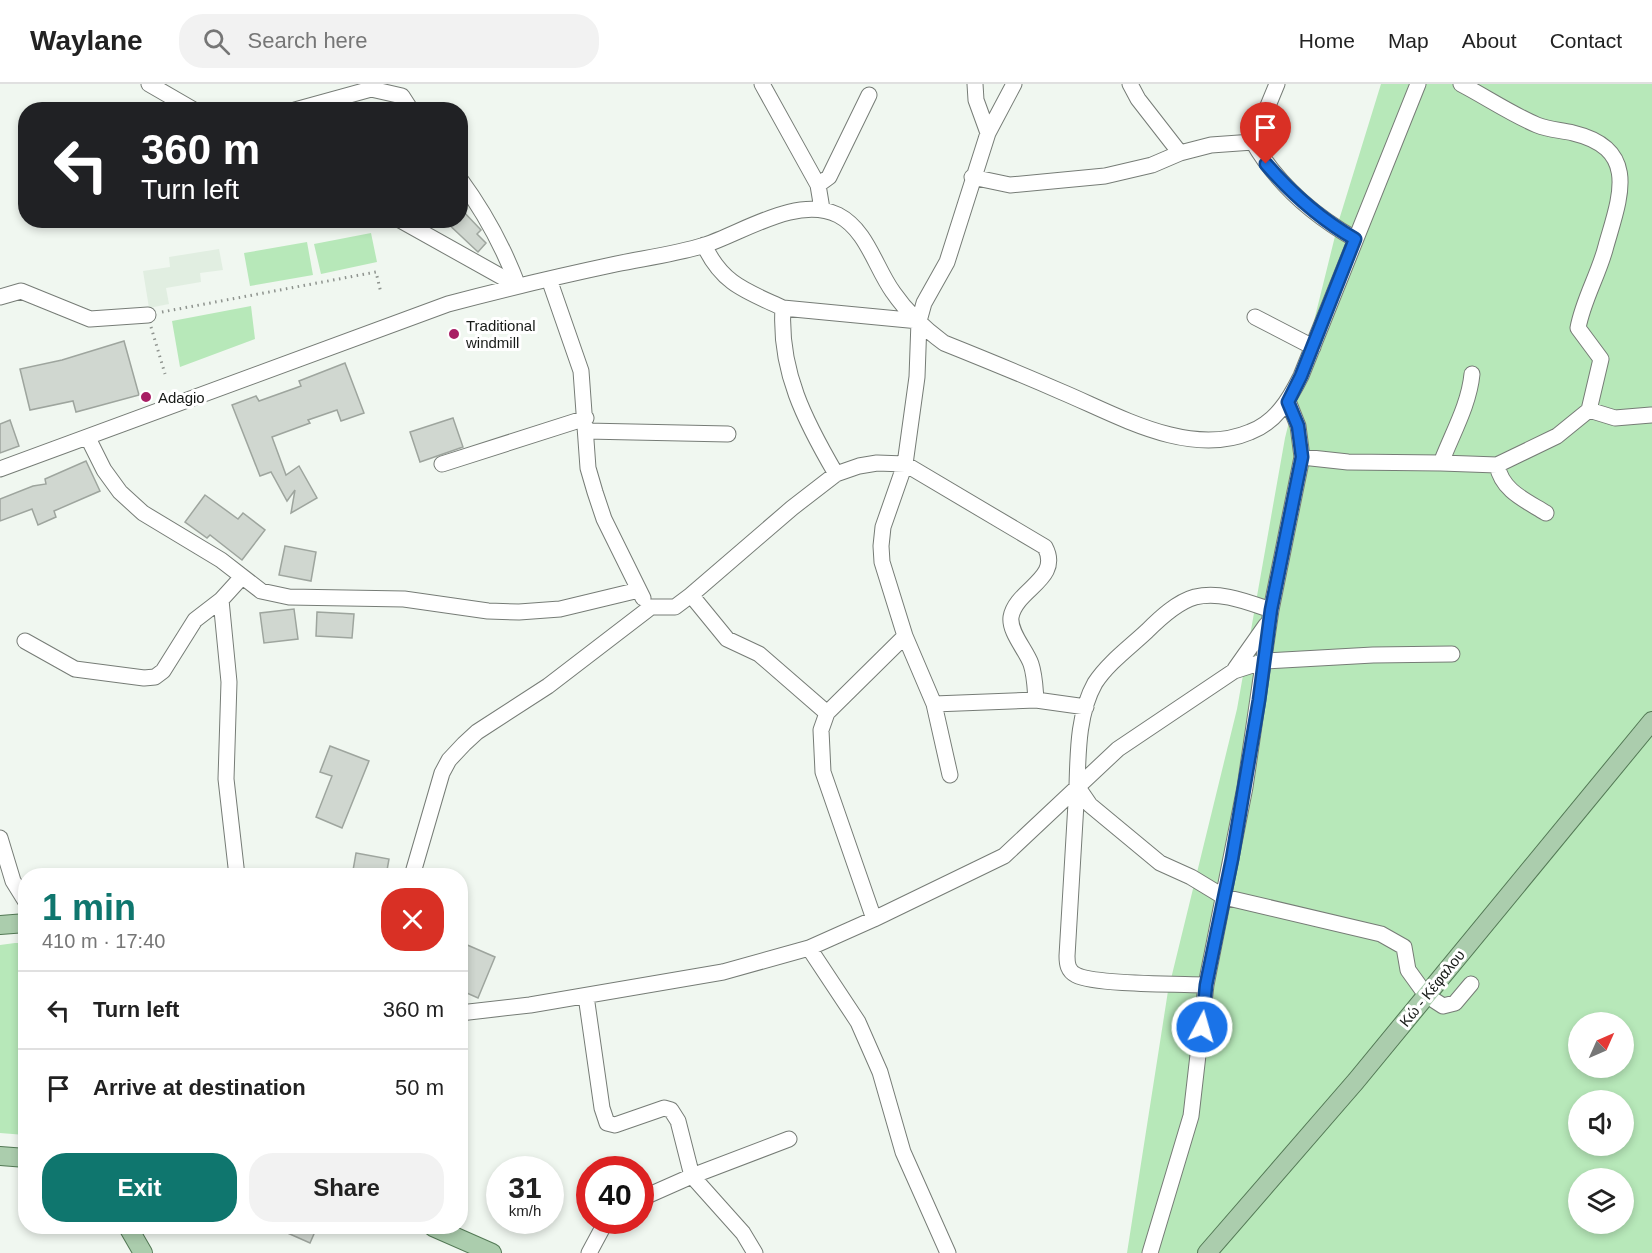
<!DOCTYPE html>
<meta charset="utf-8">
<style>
body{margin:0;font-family:Arial,sans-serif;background:#f2f2f2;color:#222;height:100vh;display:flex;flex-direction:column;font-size:22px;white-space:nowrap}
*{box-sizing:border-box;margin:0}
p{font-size:20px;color:#767676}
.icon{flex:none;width:33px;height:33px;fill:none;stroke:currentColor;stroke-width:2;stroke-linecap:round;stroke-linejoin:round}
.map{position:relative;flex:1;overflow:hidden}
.panel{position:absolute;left:18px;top:784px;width:450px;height:366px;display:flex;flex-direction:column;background:#fff;border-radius:24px;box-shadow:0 3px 9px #0003}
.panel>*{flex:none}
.hud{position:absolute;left:18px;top:18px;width:450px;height:126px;border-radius:24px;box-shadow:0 3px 9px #0003;background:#202124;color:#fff;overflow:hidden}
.needle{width:39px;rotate:45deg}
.fabs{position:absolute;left:1568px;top:928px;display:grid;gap:12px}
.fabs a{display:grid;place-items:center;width:66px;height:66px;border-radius:50%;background:#fff;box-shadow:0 3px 9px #0003;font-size:30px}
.speed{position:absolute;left:486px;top:1072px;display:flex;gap:12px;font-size:30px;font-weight:700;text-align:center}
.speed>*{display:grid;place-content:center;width:78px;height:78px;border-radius:50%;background:#fff;box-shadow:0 3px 9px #0003;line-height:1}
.speed small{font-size:15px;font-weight:400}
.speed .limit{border:9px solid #d22;background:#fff;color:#111}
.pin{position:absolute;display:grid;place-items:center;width:51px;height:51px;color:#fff;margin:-62px -26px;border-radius:50% 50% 50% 0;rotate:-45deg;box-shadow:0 0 6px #0007}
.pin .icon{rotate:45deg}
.me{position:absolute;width:66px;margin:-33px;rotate:6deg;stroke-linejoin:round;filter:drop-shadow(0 0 4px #0008)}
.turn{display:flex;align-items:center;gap:21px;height:126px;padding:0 24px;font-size:27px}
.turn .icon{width:78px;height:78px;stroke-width:2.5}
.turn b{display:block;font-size:42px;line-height:51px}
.round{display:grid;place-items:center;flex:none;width:63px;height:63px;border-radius:24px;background:#f2f2f2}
.headline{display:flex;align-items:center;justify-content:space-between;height:102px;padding:0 24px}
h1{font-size:36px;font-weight:700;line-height:45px;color:#0f766e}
.primary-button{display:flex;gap:12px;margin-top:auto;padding:12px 24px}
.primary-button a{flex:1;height:69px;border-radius:24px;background:#0f766e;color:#fff;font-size:24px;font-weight:700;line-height:69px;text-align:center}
.primary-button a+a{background:#f2f2f2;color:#222}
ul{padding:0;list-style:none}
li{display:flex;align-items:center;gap:18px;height:78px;padding:0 24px;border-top:2px solid #e0e0e0}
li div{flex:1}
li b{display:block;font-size:22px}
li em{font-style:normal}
header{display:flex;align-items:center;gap:36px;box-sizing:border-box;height:84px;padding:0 30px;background:#fff;border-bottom:2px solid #e0e0e0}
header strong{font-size:28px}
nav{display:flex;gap:33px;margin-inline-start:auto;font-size:21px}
.search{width:420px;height:54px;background:#f2f2f2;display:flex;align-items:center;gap:15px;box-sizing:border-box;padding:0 21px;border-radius:24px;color:#767676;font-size:22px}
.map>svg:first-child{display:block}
.built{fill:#e1eee1}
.green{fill:#b7e8b9;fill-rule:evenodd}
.building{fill:#d0d7d0;stroke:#9ea59e;stroke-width:1.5}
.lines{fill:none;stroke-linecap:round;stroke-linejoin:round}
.minor-casing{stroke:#767c76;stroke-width:17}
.major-casing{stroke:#537955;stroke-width:20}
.path{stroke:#8e938e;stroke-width:3;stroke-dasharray:1.5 4.5;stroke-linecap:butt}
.minor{stroke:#fff;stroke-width:15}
.major{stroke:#abcdad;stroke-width:18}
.route-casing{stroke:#114b97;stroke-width:15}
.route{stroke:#1a73e8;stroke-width:10}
.poi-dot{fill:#a81e64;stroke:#fff;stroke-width:2}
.labels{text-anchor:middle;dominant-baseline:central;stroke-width:6;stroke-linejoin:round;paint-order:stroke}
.poi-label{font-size:15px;fill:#171a17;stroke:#fff;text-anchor:start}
.street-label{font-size:15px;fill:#171a17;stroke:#fff}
</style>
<header>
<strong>Waylane</strong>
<div class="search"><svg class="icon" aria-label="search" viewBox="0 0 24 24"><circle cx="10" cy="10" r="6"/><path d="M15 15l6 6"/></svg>Search here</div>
<nav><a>Home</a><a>Map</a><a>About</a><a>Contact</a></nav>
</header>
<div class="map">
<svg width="1652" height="1169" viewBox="0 0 1652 1169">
<rect width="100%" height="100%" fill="#f0f7f0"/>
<path class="built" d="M219,165L223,186L200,189L201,198L166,204L169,220L149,224L143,187L170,183L169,173Z"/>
<path class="green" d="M1381,0H1652V1169H1127L1168,907L1237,625L1285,354L1339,136ZM1578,939H1623V984H1578ZM1578,1017H1623V1062H1578ZM1578,1095H1623V1140H1578Z
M371,149L377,178L321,190L314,160Z
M307,158L313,191L250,202L244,169Z
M251,222L255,255L180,283L172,237Z
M15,859H25V1051L0,1049V861Z"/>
<path class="building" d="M460,124L481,146L477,150L486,159L478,168L444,136H460Z
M124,257L139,311L76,328L73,317L30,326L20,285L62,276Z
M345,279L364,329L341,337L337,326L308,336L310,339L272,353L286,391L299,382L317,414L291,429L295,406L287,417L271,388L260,392L232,321L256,312L259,317L301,302L299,297Z
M453,334L463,363L420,378L410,348Z
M10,336L19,362L0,369V340Z
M86,377L100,407L54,427L56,433L38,441L32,425L0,437V415L33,402L46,400L45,395Z
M205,411L238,435L243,429L265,446L242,476L210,451L207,454L185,438Z
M285,462L316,468L311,497L279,491Z
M294,525L298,555L264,559L260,529Z
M317,528L354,530L352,554L316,552Z
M330,662L369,677L342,744L316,733L332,692L320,688Z
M356,769L389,775L386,792H352Z
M465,860L495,873L478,914L460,906V871Z
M274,1143H317L310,1159Z"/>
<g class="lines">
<defs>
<path id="minor" d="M149,0L194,26
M762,0L818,101L822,125
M975,0L976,16L988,49
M1461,0C1486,13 1511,30 1537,41C1549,46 1561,46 1573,49C1640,65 1620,113 1606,162C1599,190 1583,216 1578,244L1601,275L1589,326L1557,352L1497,381C1502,407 1525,416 1546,429
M295,26L371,5L402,12L411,26
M1253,58L1277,0
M1180,69L1211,61L1253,58C1277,100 1313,131 1355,155
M972,93L1010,101L1105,92L1152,81L1180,69L1138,15L1130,0
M460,95C485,129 503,162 518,202
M818,101L829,93L869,11
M400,136L518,202
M704,161C722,200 746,207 783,224C779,287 805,337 836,390
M549,195L581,287L588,384L595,408L604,435L643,514
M0,213L21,207L90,235L148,231
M783,224L919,237
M1255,233L1313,263
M1589,326L1615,334L1651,331
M586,347L728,350
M88,354L104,386L120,408L143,429L221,476L261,507L289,513L404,515L488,527L519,528L560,525L639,506
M1302,373L1348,378L1441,379C1452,350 1469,321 1472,290
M1441,379L1497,381
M442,380L586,334
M0,385L448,220C504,205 560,192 616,180C645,174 676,170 705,161C744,148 798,111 838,131C867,146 875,183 893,208C906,227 925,245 944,259C984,275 1023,291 1062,308C1117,331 1189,374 1250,348C1276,338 1289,316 1301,292L1418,0
M691,511L792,424L836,390L859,382L877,379L905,380L1045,463C1062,495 1016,505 1011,533C1009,548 1026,566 1031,580C1035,592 1035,604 1036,616L1086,623
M221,516L229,598L226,695L237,792
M905,552L934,620L1036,616
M25,557L75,585L144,594L155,593L163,587L195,536L221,516L241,494
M1235,585L1266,541
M934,620L950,691
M1077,702C1078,668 1078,629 1095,599C1108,579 1130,563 1147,547C1160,534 1177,518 1195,513C1221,507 1247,518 1271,526
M0,754L13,797L26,818
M412,792L442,689L449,676L464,660L477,648L548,602L651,523H675L691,511L727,555L759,570L827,629
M874,835L1004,772L1118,665L1234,587L1265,577L1373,571L1452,570
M809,864L858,938L880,988L903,1068L948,1169
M1206,901C1180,900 1095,901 1076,891C1068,887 1067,880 1067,872L1077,702L1090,721L1160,779L1191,793L1224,813L1381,850L1404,863L1408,886L1426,911L1443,922L1455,919L1471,900
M586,912L602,1024L607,1039L615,1041L664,1024L671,1026L678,1037L692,1092L743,1149L755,1169
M460,929L530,921L723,888L809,864L874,835L823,688L821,646L827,629L905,552L882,478L881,462L883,443L905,380L917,293L919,237L924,219L947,178L988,49L1014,0
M640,1115L692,1092L789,1055
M589,1169L603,1143L611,1137
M1150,1169L1191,1032L1206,901L1245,703L1271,526L1302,373L1298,342L1288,317"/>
<path id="major" d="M0,841L26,839
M0,1072L26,1074
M128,1143L143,1169
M433,1143L492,1169
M1207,1169L1356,997L1652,637"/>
</defs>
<use href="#minor" class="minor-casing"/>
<use href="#major" class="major-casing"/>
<path class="path" d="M162,228L376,188L381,209
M151,243L165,290"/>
<use href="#minor" class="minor"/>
<use href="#major" class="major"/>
</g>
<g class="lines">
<defs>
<path id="route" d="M1202,943L1206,901L1232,775L1259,616L1271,526L1302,373L1298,342L1288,318L1301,292L1355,155C1320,135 1293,111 1266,80"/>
</defs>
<use href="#route" class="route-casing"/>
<use href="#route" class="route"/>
</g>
<g class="poi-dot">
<circle cx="454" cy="250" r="6"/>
<circle cx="146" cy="313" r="6"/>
</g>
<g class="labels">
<g class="poi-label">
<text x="466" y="241">Traditional<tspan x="466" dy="17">windmill</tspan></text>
<text x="158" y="313">Adagio</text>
</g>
<g class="street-label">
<text transform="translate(1432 904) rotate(-51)">Κώ - Κέφαλου</text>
</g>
</g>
</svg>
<div class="fabs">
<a><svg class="needle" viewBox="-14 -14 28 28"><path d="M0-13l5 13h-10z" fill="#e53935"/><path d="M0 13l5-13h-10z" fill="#767676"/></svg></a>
<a><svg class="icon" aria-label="sound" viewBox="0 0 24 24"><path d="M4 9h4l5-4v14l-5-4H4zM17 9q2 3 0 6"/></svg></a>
<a><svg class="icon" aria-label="layers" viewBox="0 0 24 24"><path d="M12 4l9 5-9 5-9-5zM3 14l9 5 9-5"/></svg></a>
</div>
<div class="speed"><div>31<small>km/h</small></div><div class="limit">40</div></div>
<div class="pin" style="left:1266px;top:80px;background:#d93025"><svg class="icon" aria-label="arrive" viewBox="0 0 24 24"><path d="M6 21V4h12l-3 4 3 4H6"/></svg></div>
<svg class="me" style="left:1202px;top:943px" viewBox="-20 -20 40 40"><circle r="17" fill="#1a73e8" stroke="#fff" stroke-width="3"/><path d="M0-11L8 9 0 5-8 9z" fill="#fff"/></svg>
<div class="hud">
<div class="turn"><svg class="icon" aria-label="left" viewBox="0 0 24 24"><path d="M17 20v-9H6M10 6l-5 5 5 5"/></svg><div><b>360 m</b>Turn left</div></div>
</div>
<section class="panel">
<div class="headline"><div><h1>1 min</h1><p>410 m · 17:40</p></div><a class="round" style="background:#d93025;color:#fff"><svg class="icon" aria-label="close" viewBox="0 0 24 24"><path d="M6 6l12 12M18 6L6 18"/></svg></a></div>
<ul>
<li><svg class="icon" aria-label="left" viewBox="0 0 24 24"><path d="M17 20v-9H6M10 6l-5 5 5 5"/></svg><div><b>Turn left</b></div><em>360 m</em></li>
<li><svg class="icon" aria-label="arrive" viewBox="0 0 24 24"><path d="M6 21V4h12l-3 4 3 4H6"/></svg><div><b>Arrive at destination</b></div><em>50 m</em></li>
</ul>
<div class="primary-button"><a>Exit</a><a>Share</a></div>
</section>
</div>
